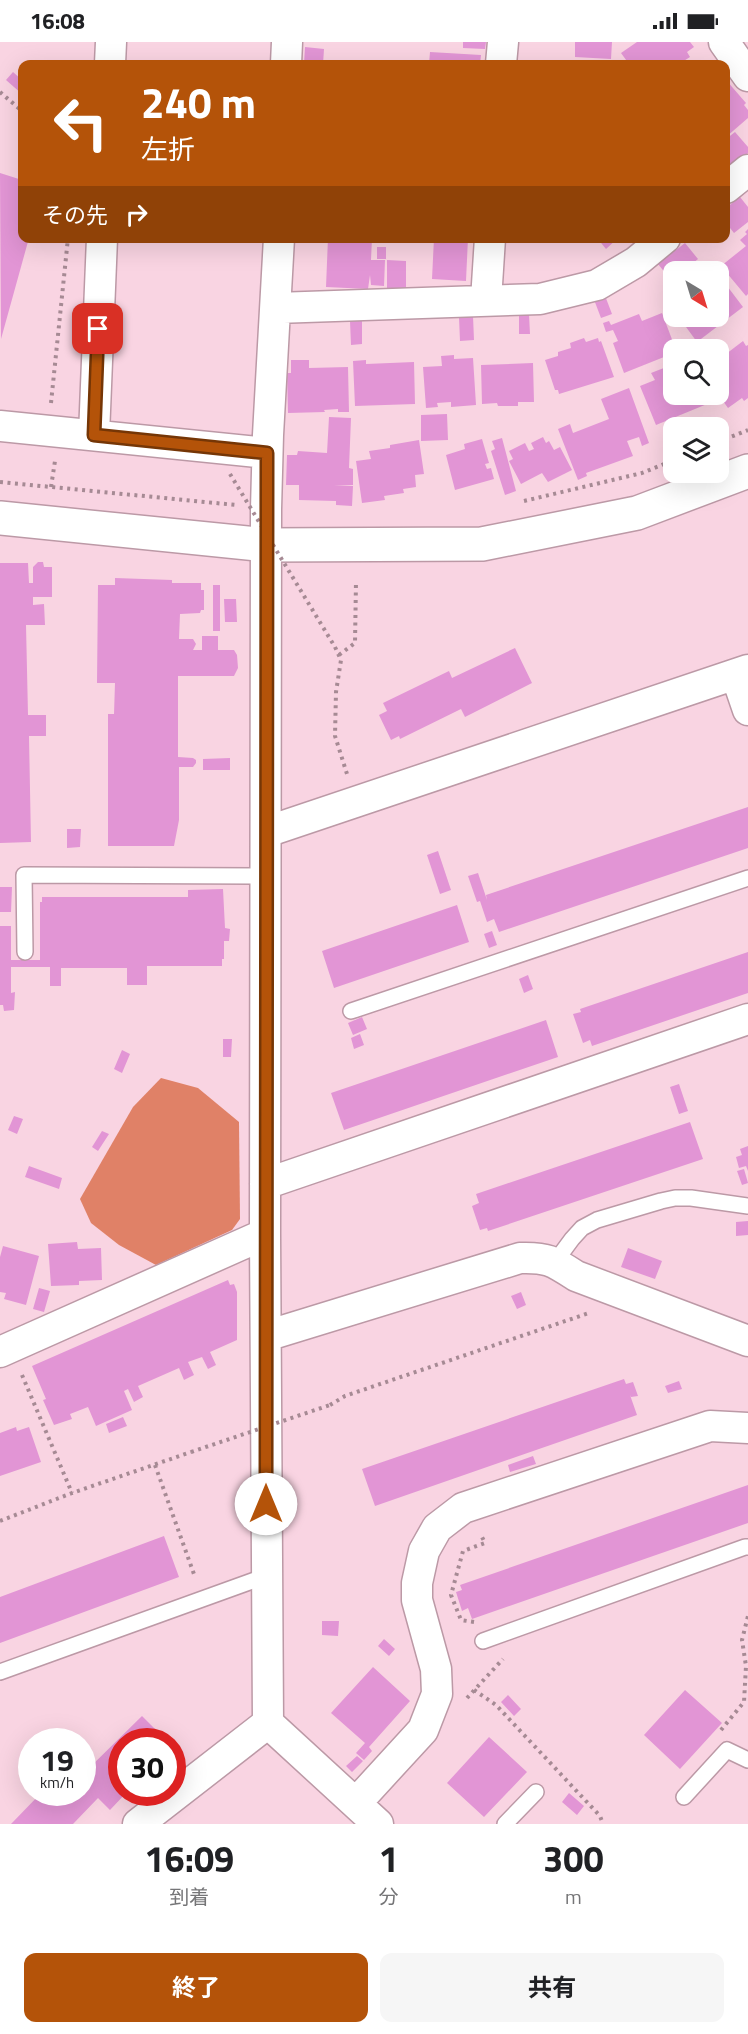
<!DOCTYPE html>
<html lang="ja">
<meta charset="utf-8">
<style>
body{margin:0;font-family:"Titillium Web","Noto Sans JP",sans-serif;background:#f6f6f6;color:#202124;height:100vh;display:flex;flex-direction:column;font-size:22px;white-space:nowrap}
*{box-sizing:border-box;margin:0}
p{font-size:20px;color:#757577}
.icon{flex:none;width:33px;height:33px;fill:none;stroke:currentColor;stroke-width:2;stroke-linecap:round;stroke-linejoin:round}
.map{position:relative;height:1782px;overflow:hidden}
.side{display:flex;flex-direction:column;background:#fff;flex:1}
.side>*{flex:none}
.banner{position:absolute;left:18px;top:18px;width:712px;height:183px;border-radius:12px;box-shadow:0 6px 24px #0002;background:#b45309;color:#fff;overflow:hidden}
.needle{width:39px;rotate:142deg}
.controls{position:absolute;left:663px;top:219px;display:grid;gap:12px}
.controls a{display:grid;place-items:center;width:66px;height:66px;border-radius:12px;background:#fff;box-shadow:0 6px 24px #0002;font-size:30px}
.speed{position:absolute;left:18px;top:1686px;display:flex;gap:12px;font-size:30px;font-weight:700;text-align:center}
.speed>*{display:grid;place-content:center;width:78px;height:78px;border-radius:50%;background:#fff;box-shadow:0 6px 24px #0002;line-height:1}
.speed small{font-size:15px;font-weight:400}
.speed .limit{border:9px solid #d22;background:#fff;color:#111}
.pin{position:absolute;display:grid;place-items:center;width:51px;height:51px;color:#fff;margin:-26px;border-radius:12px;box-shadow:0 3px 9px #0006}
.me{position:absolute;width:66px;margin:-33px;rotate:0deg;stroke-linejoin:round;filter:drop-shadow(0 0 4px #0008)}
.turn{display:flex;align-items:center;gap:21px;height:126px;padding:0 24px;font-size:27px}
.turn .icon{width:78px;height:78px;stroke-width:2.5}
.turn b{display:block;font-size:42px;line-height:51px}
.then{display:flex;align-items:center;height:57px;padding:0 24px;background:#0003;gap:12px;font-size:22px}
.eta{display:flex;justify-content:space-evenly;align-items:center;height:102px;text-align:center}
.eta b{font-size:36px;font-weight:700;line-height:42px}
.action{display:flex;gap:12px;margin-top:auto;padding:12px 24px}
.action a{flex:1;height:69px;border-radius:12px;background:#b45309;color:#fff;font-size:24px;font-weight:700;line-height:69px;text-align:center}
.action a+a{background:#f6f6f6;color:#202124}
.status{display:flex;justify-content:space-between;align-items:center;height:42px;padding:0 30px;background:#fff;direction:ltr}
.status svg{height:16px;fill:currentColor}
.map>svg:first-child{display:block}
.forest{fill:#e08167}
.building{fill:#e295d5}
.lines{fill:none;stroke-linecap:round;stroke-linejoin:round}
.service-casing{stroke:#bc99a6;stroke-width:18}
.minor-casing{stroke:#bc99a6;stroke-width:33}
.tertiary-casing{stroke:#bc99a6;stroke-width:36}
.path{stroke:#a68a94;stroke-width:4;stroke-dasharray:3 4.5;stroke-linecap:butt}
.service{stroke:#fff;stroke-width:15}
.minor{stroke:#fff;stroke-width:30}
.tertiary{stroke:#fff;stroke-width:33}
.path-bridge{stroke:#a68a94;stroke-width:4;stroke-dasharray:3 4.5;stroke-linecap:butt}
.route-casing{stroke:#753606;stroke-width:15}
.route{stroke:#b45309;stroke-width:10}
</style>
<div class="status"><b>16:08</b><svg viewBox="0 0 49 12"><path d="M0 12V9h3v3zM5 12V6h3v6zM10 12V3h3v9zM15 12V0h3v12zM26 1h20v11H26zM47 4h2v5h-2z"/></svg></div>
<div class="map">
<svg width="748" height="1782" viewBox="0 0 748 1782">
<rect width="100%" height="100%" fill="#f9d4e2"/>
<path class="forest" d="M161,1036L198,1046L239,1080L240,1177L232,1188L156,1223L119,1203L91,1181L80,1157L133,1065Z"/>
<path class="building" d="M463,0H486L485,7L463,6Z
M575,0H612L611,17L575,15Z
M637,0H690L694,5L687,10L690,15L679,22H629L621,11Z
M305,5L324,7L323,22H304Z
M430,10L481,13L480,22H429Z
M13,30L22,38V52L6,38Z
M726,38L746,61L744,63L748,68V76L726,95Z
M735,90L748,105V111L727,128L726,97Z
M0,131L22,138V196H29L1,297Z
M740,155L748,165V180L734,191L726,181V166Z
M748,187V252L746,254L721,224L746,204L740,198L747,192L745,190Z
M328,196H372L371,218H385L384,244L371,243L370,233L368,247L326,245Z
M434,196H468L466,239L432,237Z
M597,196H618L606,207Z
M685,201L698,217L682,230H674V236L671,238L658,222Z
M377,205H386V217H377Z
M387,218L406,219V248L387,247Z
M721,236L743,265L697,300L678,274H718V238Z
M604,251L612,272L601,276L593,255Z
M662,271L676,308H674V311L624,331L613,301L618,299L613,288L606,290L603,281L609,279L611,283L639,272L642,279Z
M519,272H529L530,292H519Z
M473,274L474,298L460,299L459,275Z
M350,279H362V302L351,303Z
M584,296L586,300L598,296L599,300L601,299L614,335L559,352L558,348H555L545,318L558,314V310L571,306L570,301Z
M743,299L746,304L748,303V356L744,359L742,356L728,366L718,352V313L724,310L726,312Z
M454,313V317L473,316L476,363L451,365V360L437,361L438,365L426,366L423,325L442,324L441,314Z
M291,318H309V326L348,325L349,370H338V367L324,368L325,370L288,371L287,331H291Z
M366,318V322L414,320L415,362L355,364L353,319Z
M533,321L534,360H518V364H498L497,361L482,362L481,323Z
M674,322V352H709L712,360L656,383L640,344L655,338L651,331Z
M629,346L649,401L642,404L639,395L627,399L633,414L586,431L587,434L578,438L558,387L570,382L573,391L609,377L601,357Z
M447,372L448,398L421,399V373Z
M329,375L351,376L349,426L353,427V443H334L353,444L352,464L336,463V459L299,458V443H286L287,413H297L298,409L327,411Z
M543,395L546,401L549,399L554,408L560,405L572,428L548,440L542,431L521,442L509,419L513,417L509,409L525,401L529,409L534,407L531,401Z
M502,396L516,449L505,453L491,409L495,407L492,399Z
M482,397L489,421L485,422L487,427L491,426L494,437L455,448L446,413L465,407L464,402Z
M419,398L424,432L415,433L416,445L403,447L404,451L384,454L385,458L362,461L356,419L371,417L369,409L390,406V403Z
M38,520H43L44,525H52V555H33V563L44,562L45,583H26L28,673H46V694H29L31,800L0,801V521H28L29,541H33V525Z
M115,536L172,538V541H201V548H204V568H201L200,571L180,572L179,597H193L196,602L193,608H202V594H218V608H234L237,613L238,626L234,634H178V715L193,716L196,718V721L193,725H179V778L174,804H108V672H114L115,641H97L98,543H115Z
M213,543H220V589H213Z
M224,557H236L237,580H225Z
M515,606L532,641L465,675L461,667L400,697L399,694L391,698L379,673L387,669L383,661L449,629L452,636Z
M230,716V728H203V717Z
M748,765V806L499,890L494,877L487,880L480,859L477,860L468,834L478,831L487,858L486,853Z
M67,787H81L80,805L67,806Z
M438,809L451,848L440,852L427,813Z
M0,845H12L11,870H0Z
M223,847L225,886L230,887L229,899H224V917H222V924H147V943H127V926H61V944H50V925H11V951L15,950L14,968L4,969L3,963H0V884H11V918H40V860H42V855H188V848Z
M457,863L469,900L334,946L322,909Z
M492,889L497,903L489,906L484,892Z
M748,910V951L592,1004L590,998L583,1001L573,972L581,970L580,967Z
M528,933L533,947L524,951L519,937Z
M362,975L367,987L353,993L348,981Z
M546,978L558,1015L344,1088L331,1051Z
M360,992L364,1003L354,1007L351,996Z
M223,997H232L231,1015H223Z
M122,1008L130,1012L122,1031L114,1027Z
M679,1042L688,1069L679,1072L670,1045Z
M14,1074L23,1077L17,1092L8,1088Z
M690,1080L703,1117L488,1189L487,1186L480,1188L472,1164L479,1161L476,1152Z
M102,1089L109,1092L98,1109L92,1105Z
M748,1104V1129L746,1124L739,1126L736,1115L742,1113L740,1107Z
M29,1124L62,1136L59,1147L25,1135Z
M744,1127L748,1141L742,1143L737,1129Z
M748,1179V1193L736,1194V1180Z
M77,1200L78,1207L101,1206L102,1238L79,1239V1243L51,1244L48,1202Z
M3,1204L39,1214L26,1263L4,1257L6,1251L0,1250V1215Z
M628,1206L662,1219L655,1237L621,1225Z
M228,1238L230,1243L234,1242L237,1250V1298L210,1310L216,1323L208,1327L202,1315L188,1320L194,1333L184,1338L179,1326L138,1344L143,1355L134,1360L128,1347L124,1349L132,1368L96,1384L88,1365L70,1372L72,1377L54,1383L43,1358L46,1357L32,1324Z
M39,1246L50,1249L44,1270L33,1267Z
M521,1250L526,1263L517,1267L511,1254Z
M624,1337L626,1342L633,1340L638,1354L631,1355L630,1353L637,1373L375,1464L362,1427Z
M679,1339L682,1347L668,1351L665,1344Z
M123,1375L127,1384L109,1391L106,1382Z
M16,1385L17,1389L29,1385L41,1420L0,1434V1391Z
M533,1414L536,1422L510,1430L508,1423Z
M748,1443V1481L472,1577L468,1566L462,1569L456,1550L462,1548L460,1543Z
M164,1494L179,1535L0,1601V1555Z
M322,1579H339L338,1594L322,1593Z
M384,1597L395,1607L389,1614L378,1604Z
M373,1625L410,1659L369,1705L372,1709L364,1718L356,1711L365,1701L331,1671Z
M685,1648L722,1681L680,1727L644,1693Z
M508,1653L521,1667L514,1674L501,1660Z
M142,1674L168,1700H122V1750H127L110,1768L98,1756L73,1782H11L42,1750H82V1733Z
M489,1695L527,1730L484,1775L447,1741Z
M357,1714L363,1719L352,1730L346,1724Z
M569,1751L584,1764L577,1773L562,1760Z"/>
<g class="lines">
<defs>
<path id="service" d="M25,910L24,833L266,834
M351,969L748,836
M555,1220L572,1197L582,1186L597,1178L661,1159L675,1156H691L748,1164
M483,1599L745,1505H748
M0,1630L266,1534
M684,1755L727,1708L748,1718
M505,1782L536,1750"/>
<path id="minor" d="M724,0L748,34
M110,22L111,0
M286,22L287,0
M501,22L503,0
M726,146L748,128
M486,258L490,196
M276,266L540,257L597,243L636,220L665,196
M0,384L267,411
M94,393L102,196
M736,633L748,668
M266,790L748,628
M265,1142L748,977
M266,1294L520,1216C547,1215 553,1219 576,1234L748,1299
M0,1310L265,1192
M268,1681L265,1192L266,467L268,393L279,196
M356,1761L423,1688L437,1652L436,1627L417,1558V1541L424,1509L437,1486L463,1466L710,1384L748,1386
M138,1782L268,1681L378,1782"/>
<path id="tertiary" d="M0,476L267,503L482,502L637,471L748,429"/>
</defs>
<use href="#service" class="service-casing"/>
<use href="#minor" class="minor-casing"/>
<use href="#tertiary" class="tertiary-casing"/>
<path class="path" d="M0,50L22,69
M51,361L68,196
M718,400L748,388
M0,440L236,463
M51,445L55,419
M524,459L642,431L674,418
M335,605L341,618L336,650L335,694L347,732
M339,613L355,601L356,539
M22,1333L72,1451
M330,1363L345,1354L589,1271
M155,1423L195,1535
M0,1479L72,1451L191,1410
M474,1580L461,1578L451,1553L463,1509L485,1501L482,1495
M474,1648L496,1663L600,1774L603,1782
M467,1656L503,1617
M721,1688L744,1660L746,1624L742,1598L748,1574"/>
<use href="#service" class="service"/>
<use href="#minor" class="minor"/>
<use href="#tertiary" class="tertiary"/>
<path class="path-bridge" d="M230,432L335,605
M191,1410L330,1363"/>
</g>
<g class="lines">
<defs>
<path id="route" d="M98,287L94,393L267,411L266,1462"/>
</defs>
<use href="#route" class="route-casing"/>
<use href="#route" class="route"/>
</g>
</svg>
<div class="controls">
<a><svg class="needle" viewBox="-14 -14 28 28"><path d="M0-13l5 13h-10z" fill="#e53935"/><path d="M0 13l5-13h-10z" fill="#757577"/></svg></a>
<a><svg class="icon" aria-label="search" viewBox="0 0 24 24"><circle cx="10" cy="10" r="6"/><path d="M15 15l6 6"/></svg></a>
<a><svg class="icon" aria-label="layers" viewBox="0 0 24 24"><path d="M12 4l9 5-9 5-9-5zM3 14l9 5 9-5"/></svg></a>
</div>
<div class="speed"><div>19<small>km/h</small></div><div class="limit">30</div></div>
<div class="pin" style="left:98px;top:287px;background:#d93025"><svg class="icon" aria-label="arrive" viewBox="0 0 24 24"><path d="M6 21V4h12l-3 4 3 4H6"/></svg></div>
<svg class="me" style="left:266px;top:1462px" viewBox="-20 -20 40 40"><circle r="19" fill="#fff"/><path d="M0-13L10 11 0 6-10 11z" fill="#b45309"/></svg>
<div class="banner">
<div class="turn"><svg class="icon" aria-label="left" viewBox="0 0 24 24"><path d="M17 20v-9H6M10 6l-5 5 5 5"/></svg><div><b>240 m</b>左折</div></div>
<div class="then">その先<svg class="icon" aria-label="right" viewBox="0 0 24 24"><path d="M7 20v-9h11M14 6l5 5-5 5"/></svg></div>
</div>
</div>
<section class="side">
<div class="eta">
<div><b>16:09</b><p>到着</p></div>
<div><b>1</b><p>分</p></div>
<div><b>300</b><p>m</p></div>
</div>
<div class="action"><a>終了</a><a>共有</a></div>
</section>
